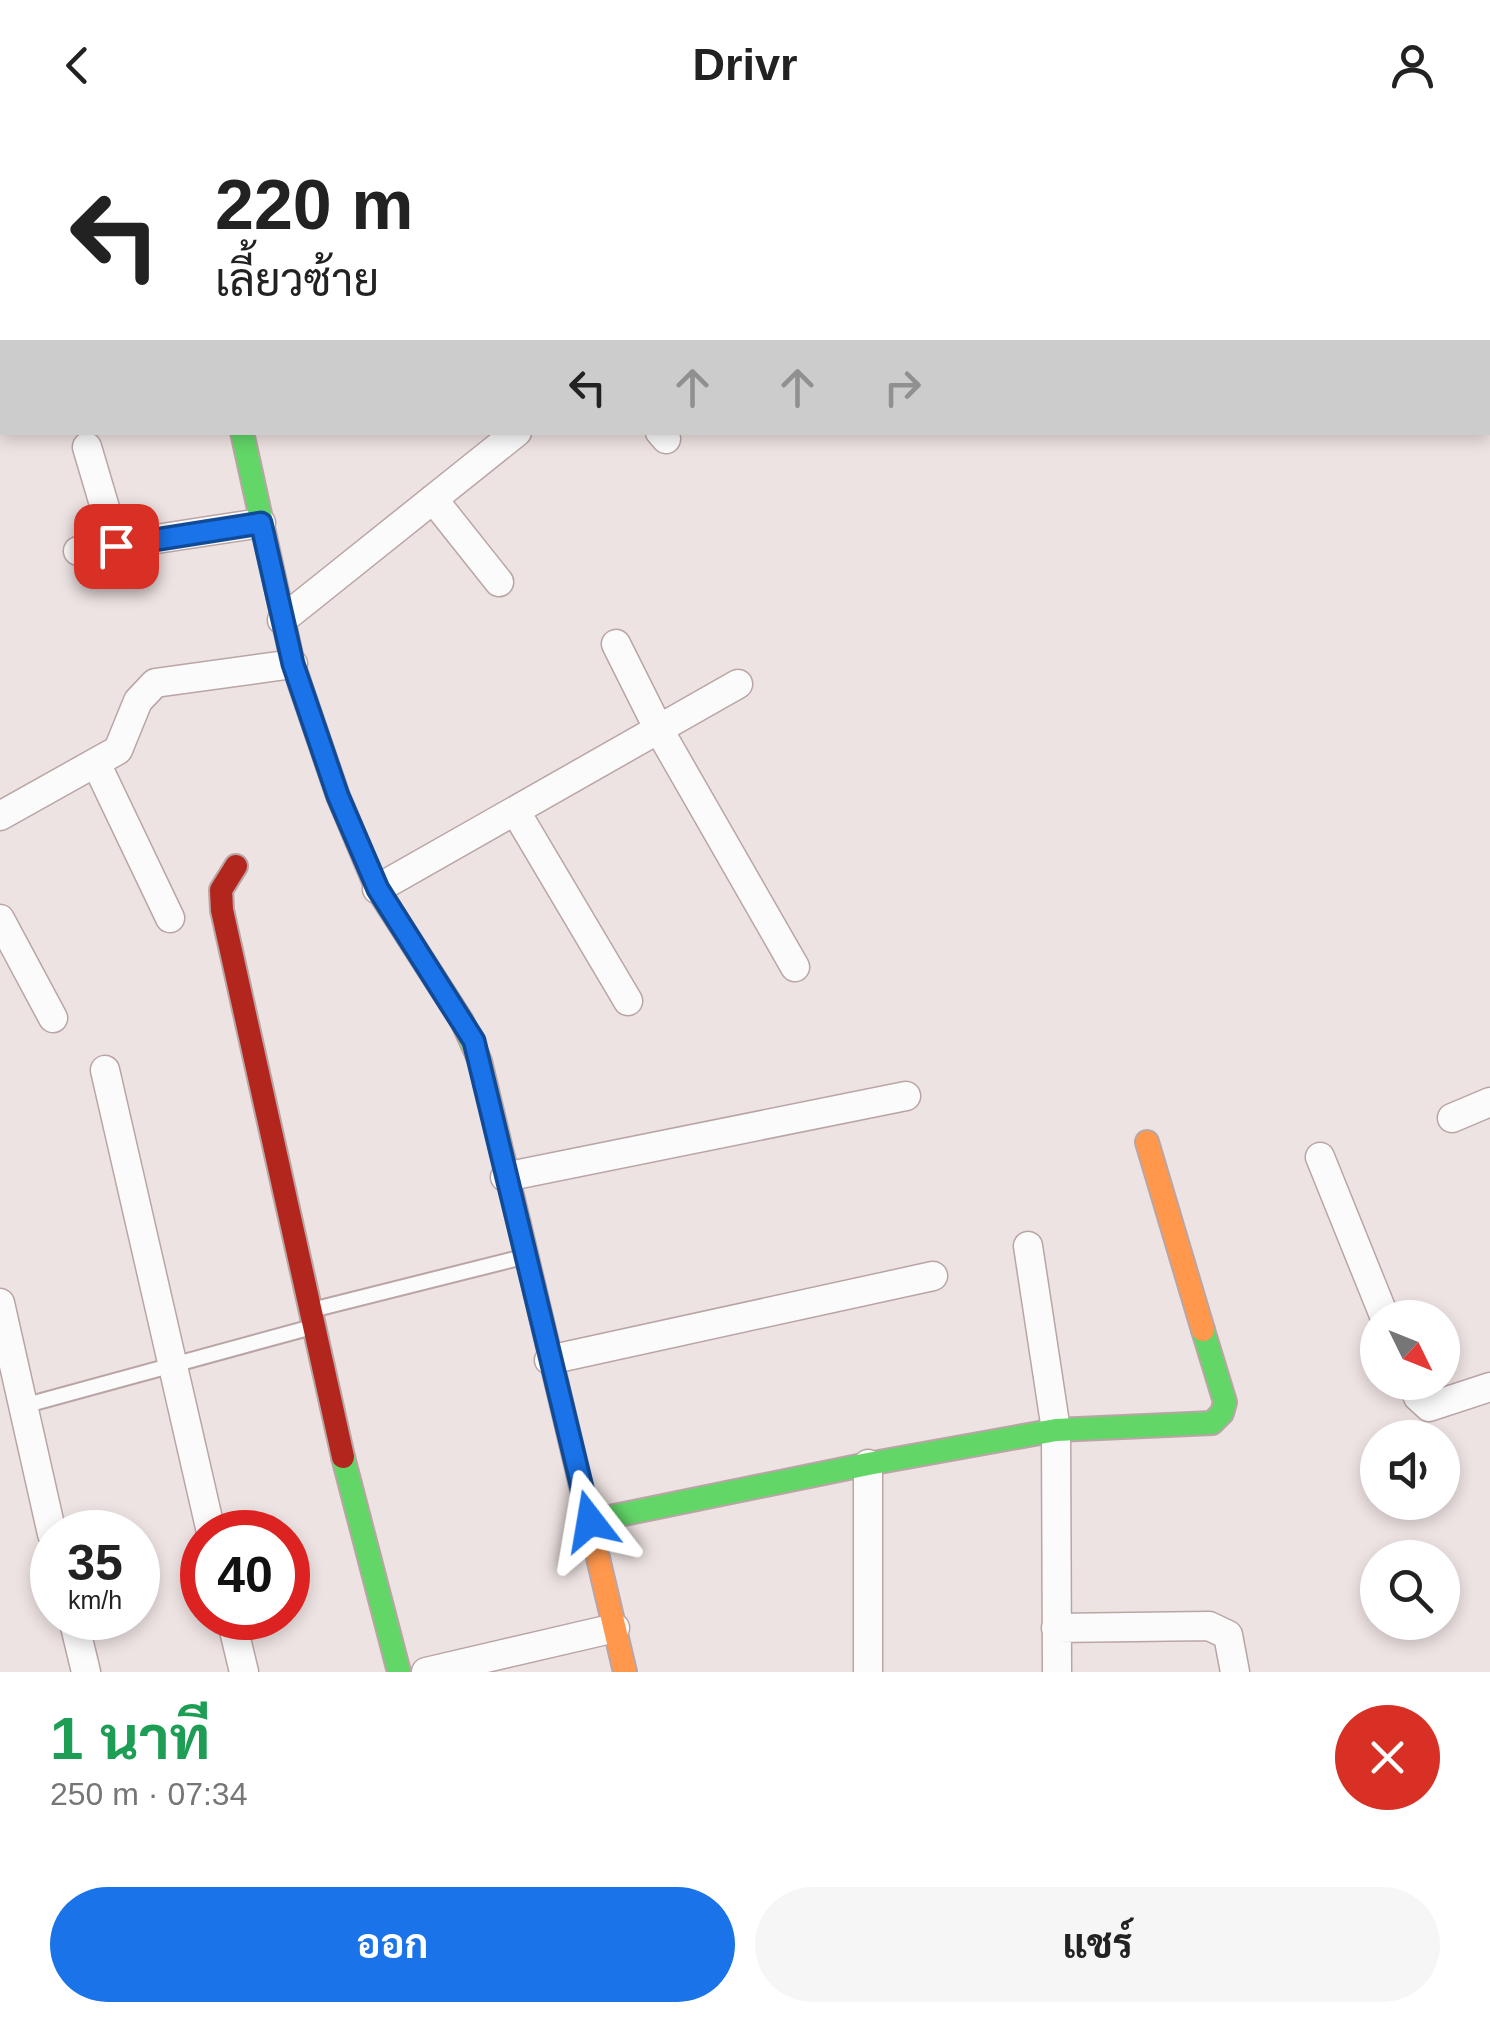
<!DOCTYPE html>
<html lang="th">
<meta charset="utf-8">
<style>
body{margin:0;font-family:Helvetica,Sarabun,sans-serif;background:#f6f6f6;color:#222;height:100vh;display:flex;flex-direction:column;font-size:38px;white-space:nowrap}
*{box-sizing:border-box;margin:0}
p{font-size:32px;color:#767676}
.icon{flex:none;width:55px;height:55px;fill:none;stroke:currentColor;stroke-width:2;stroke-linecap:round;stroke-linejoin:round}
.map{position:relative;height:1542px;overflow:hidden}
.details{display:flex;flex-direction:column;background:#fff;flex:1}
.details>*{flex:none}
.banner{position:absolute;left:0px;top:0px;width:1490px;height:305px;box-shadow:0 5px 15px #0003;background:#fff;color:#222;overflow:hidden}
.needle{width:65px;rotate:133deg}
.controls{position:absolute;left:1360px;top:1170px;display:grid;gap:20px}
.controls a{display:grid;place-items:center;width:100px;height:100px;border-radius:50%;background:#fff;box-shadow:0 5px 15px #0003;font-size:50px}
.speed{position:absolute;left:30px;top:1380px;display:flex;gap:20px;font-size:50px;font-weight:700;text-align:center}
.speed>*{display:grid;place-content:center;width:130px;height:130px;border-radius:50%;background:#fff;box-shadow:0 5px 15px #0003;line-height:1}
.speed small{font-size:25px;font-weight:400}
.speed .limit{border:15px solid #d22;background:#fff;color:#111}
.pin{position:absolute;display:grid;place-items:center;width:85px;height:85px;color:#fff;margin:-42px;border-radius:20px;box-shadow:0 5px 15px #0006}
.me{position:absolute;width:110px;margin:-55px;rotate:346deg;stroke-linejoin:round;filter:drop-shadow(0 0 8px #0008)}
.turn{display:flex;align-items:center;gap:35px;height:210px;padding:0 50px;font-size:45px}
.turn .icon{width:130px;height:130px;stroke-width:2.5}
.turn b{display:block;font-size:70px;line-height:85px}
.lanes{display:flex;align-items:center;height:95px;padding:0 50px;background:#0003;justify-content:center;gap:50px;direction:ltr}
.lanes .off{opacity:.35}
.round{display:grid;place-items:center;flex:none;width:105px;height:105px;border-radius:52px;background:#f6f6f6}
.head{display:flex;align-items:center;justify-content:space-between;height:170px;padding:0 50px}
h1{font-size:60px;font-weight:700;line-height:75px;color:#1e9e55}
.action{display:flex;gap:20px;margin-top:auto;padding:20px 50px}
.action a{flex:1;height:115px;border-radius:60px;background:#1a73e8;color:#fff;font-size:40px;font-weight:700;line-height:115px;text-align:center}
.action a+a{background:#f6f6f6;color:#222}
header{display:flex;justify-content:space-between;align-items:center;height:130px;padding:0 50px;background:#fff;font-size:45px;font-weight:700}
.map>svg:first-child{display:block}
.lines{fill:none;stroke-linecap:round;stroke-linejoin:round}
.lane-casing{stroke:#baa5a5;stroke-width:18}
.street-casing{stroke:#baa5a5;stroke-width:31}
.fast-casing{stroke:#baa5a5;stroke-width:26}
.slow-casing{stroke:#baa5a5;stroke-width:26}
.jam-casing{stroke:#baa5a5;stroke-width:26}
.lane{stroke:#fcfbfb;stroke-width:14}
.street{stroke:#fcfbfb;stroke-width:28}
.fast{stroke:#63d668;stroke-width:22}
.slow{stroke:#ff974d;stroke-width:22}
.jam{stroke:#b3261e;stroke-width:22}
.route-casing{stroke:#114b97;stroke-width:25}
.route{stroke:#1a73e8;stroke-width:18}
</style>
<header><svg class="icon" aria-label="back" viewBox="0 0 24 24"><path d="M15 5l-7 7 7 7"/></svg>Drivr<svg class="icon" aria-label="person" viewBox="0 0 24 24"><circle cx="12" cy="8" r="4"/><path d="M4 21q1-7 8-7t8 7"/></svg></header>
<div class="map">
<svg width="1490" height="1542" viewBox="0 0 1490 1542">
<rect width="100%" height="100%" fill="#eee3e3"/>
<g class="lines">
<defs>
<path id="lane" d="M367,0L369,2
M312,1180L523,1127
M23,1276L312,1197"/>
<path id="street" d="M134,0L136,2
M273,2L276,0
M564,2L567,0
M0,137L2,135
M0,202L2,205
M660,302L666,309
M87,317L116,415
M433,369L499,452
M78,421L261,393
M282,490L517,302
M616,514L658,598L795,837
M96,633L170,788
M516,682L628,871
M0,686L118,620L138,571L155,553L293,534
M377,759L738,554
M0,789L53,888
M105,940L211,1402
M1452,988L1490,972
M1320,1027L1385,1188
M505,1047L906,966
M1028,1116L1056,1300L1057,1542
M0,1173L52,1404
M549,1230L933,1146
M1412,1252L1418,1267L1429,1277L1490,1257
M73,1488L86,1542
M231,1488L244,1542
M1056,1498L1209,1496L1228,1505L1235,1542
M426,1542L615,1498
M868,1542V1334"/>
<path id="fast" d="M242,302L293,534L338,666L377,759L462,891L480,931L519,1094
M343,1327L399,1542
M590,1391L868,1334L1056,1300L1212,1293L1222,1283L1225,1272L1203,1200"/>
<path id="slow" d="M1147,1012L1203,1200
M519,1094L625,1542"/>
<path id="jam" d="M236,736L221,760L222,780L343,1327"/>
</defs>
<use href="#lane" class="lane-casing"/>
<use href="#street" class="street-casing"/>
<use href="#fast" class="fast-casing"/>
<use href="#slow" class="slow-casing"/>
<use href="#jam" class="jam-casing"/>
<use href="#lane" class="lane"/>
<use href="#street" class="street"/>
<use href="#fast" class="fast"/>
<use href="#slow" class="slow"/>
<use href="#jam" class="jam"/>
</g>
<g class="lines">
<defs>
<path id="route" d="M116,416L261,393L293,534L338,666L378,759L474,911L590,1391"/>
</defs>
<use href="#route" class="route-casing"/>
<use href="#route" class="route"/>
</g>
</svg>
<div class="controls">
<a><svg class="needle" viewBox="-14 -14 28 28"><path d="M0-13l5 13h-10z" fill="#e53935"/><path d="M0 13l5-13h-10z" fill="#767676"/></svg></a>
<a><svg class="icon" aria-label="sound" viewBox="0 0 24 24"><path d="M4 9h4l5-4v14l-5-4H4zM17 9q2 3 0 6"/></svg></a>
<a><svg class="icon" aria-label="search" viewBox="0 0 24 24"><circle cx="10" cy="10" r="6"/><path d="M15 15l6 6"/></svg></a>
</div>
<div class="speed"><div>35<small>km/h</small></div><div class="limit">40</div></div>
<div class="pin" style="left:116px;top:416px;background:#d93025"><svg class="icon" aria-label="arrive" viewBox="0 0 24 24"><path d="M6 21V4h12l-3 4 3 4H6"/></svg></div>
<svg class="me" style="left:590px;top:1391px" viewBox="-20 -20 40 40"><path d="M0-17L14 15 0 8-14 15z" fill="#1a73e8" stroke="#fff" stroke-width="4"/></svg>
<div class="banner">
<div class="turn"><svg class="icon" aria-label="left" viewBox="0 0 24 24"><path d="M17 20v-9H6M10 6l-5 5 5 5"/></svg><div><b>220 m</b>เลี้ยวซ้าย</div></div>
<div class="lanes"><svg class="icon" aria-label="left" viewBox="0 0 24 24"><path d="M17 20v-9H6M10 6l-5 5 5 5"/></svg><svg class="icon off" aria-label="ahead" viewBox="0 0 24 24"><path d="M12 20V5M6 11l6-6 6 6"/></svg><svg class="icon off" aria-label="ahead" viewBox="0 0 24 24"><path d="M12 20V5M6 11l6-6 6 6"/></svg><svg class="icon off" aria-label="right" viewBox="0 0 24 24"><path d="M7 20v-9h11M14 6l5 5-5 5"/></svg></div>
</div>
</div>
<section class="details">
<div class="head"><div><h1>1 นาที</h1><p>250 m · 07:34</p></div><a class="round" style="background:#d93025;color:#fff"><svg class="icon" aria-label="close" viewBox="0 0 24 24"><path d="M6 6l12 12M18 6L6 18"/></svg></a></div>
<div class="action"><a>ออก</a><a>แชร์</a></div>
</section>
